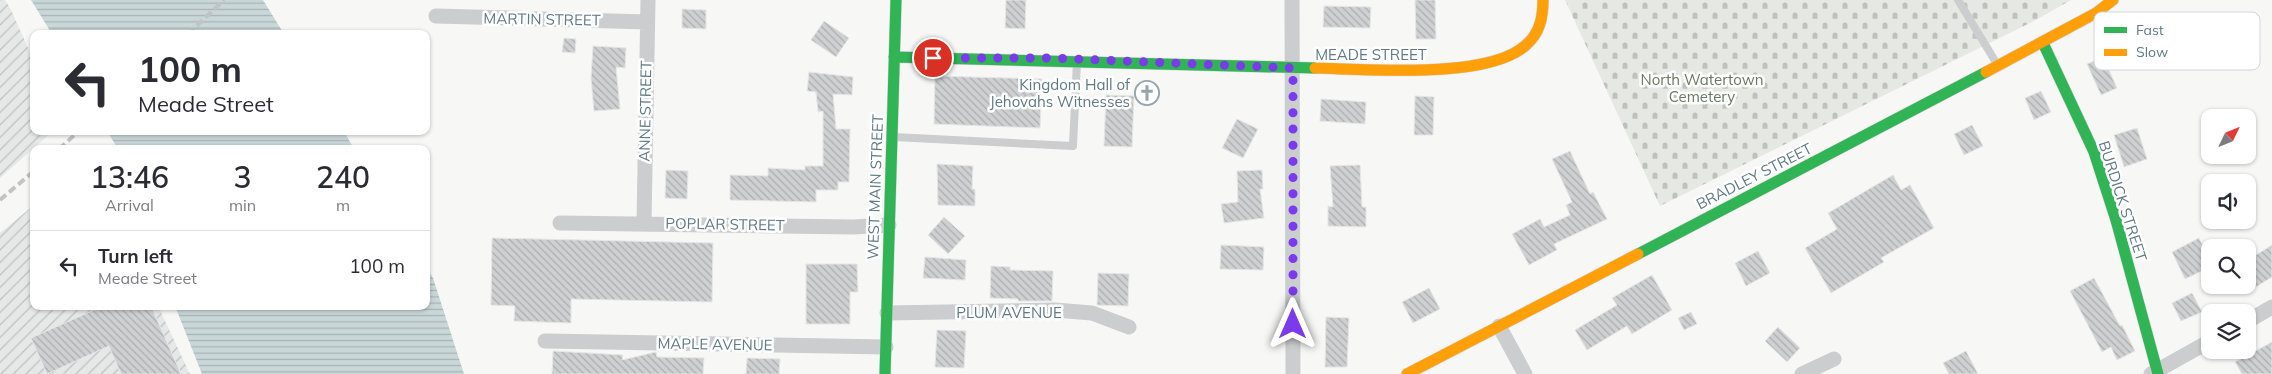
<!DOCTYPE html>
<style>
body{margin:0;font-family:Mulish,sans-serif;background:#f2f2f3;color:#2b2b33;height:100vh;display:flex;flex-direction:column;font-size:19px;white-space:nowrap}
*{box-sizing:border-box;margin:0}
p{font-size:16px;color:#7c7c81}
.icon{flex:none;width:28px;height:28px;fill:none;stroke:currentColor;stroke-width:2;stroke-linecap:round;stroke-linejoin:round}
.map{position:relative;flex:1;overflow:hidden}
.sheet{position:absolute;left:30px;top:145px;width:400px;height:165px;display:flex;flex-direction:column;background:#fff;border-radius:10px;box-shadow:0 1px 4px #0004}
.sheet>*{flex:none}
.hud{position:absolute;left:30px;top:30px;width:400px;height:105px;border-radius:10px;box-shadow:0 1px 4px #0004;background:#fff;color:#2b2b33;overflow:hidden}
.needle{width:32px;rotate:47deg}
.controls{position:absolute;left:2201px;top:109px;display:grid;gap:10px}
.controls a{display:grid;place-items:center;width:55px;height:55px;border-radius:10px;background:#fff;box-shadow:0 1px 4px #0004;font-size:25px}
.pin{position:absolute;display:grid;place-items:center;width:42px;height:42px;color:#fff;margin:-21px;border:2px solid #fff;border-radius:50%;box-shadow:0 1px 5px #0007}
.me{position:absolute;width:55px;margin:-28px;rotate:0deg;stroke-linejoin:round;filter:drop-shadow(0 0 4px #0008)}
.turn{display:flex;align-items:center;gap:18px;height:105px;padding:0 25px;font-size:22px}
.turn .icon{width:65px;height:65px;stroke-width:2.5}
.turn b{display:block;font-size:35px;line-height:42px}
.eta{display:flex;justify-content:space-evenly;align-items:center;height:85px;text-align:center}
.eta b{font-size:30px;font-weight:600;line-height:35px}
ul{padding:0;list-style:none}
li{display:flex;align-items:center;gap:15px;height:70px;padding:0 25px;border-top:1px solid #e1e1e2}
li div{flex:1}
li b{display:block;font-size:19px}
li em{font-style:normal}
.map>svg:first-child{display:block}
.industrial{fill:url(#industrial-furrows)}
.cemetery{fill:url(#cemetery-stones)}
.water{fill:url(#water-rules)}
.building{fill:url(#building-back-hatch);stroke:#e6e6e6}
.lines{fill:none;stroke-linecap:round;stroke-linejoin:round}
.fast-casing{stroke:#d4d5d6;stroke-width:12}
.slow-casing{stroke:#d4d5d6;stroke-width:12}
.lane{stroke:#cbcdce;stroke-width:8}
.street{stroke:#cbcdce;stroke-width:15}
.fast{stroke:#30b455;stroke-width:11}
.slow{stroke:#ff9f0a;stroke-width:11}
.rail{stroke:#c1c3c4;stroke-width:4;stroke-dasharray:8 4;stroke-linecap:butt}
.route{stroke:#7c3aed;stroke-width:9;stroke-dasharray:0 16.2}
.labels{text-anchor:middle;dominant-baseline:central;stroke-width:5;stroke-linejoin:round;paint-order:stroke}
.street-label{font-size:15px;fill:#607983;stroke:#fff}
.park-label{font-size:15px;fill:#687a60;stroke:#fff}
.poi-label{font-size:15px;fill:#607983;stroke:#fff;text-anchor:end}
.key{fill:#fff;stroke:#cfd7da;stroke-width:1}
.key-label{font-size:14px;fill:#607983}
</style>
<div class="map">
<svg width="2272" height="374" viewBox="0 0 2272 374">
<defs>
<pattern id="industrial-furrows" width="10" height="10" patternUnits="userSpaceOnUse" patternTransform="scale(1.25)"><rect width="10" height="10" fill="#e5e8e7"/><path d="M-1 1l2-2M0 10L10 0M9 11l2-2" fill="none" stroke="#bdc1c1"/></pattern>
<pattern id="cemetery-stones" width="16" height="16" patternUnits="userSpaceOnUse" patternTransform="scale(1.25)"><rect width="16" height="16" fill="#e6e9e3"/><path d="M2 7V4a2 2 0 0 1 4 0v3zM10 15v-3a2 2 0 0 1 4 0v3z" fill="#bec2bd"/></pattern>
<pattern id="water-rules" width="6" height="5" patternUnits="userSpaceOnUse" patternTransform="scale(1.25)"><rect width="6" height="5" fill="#cad7d8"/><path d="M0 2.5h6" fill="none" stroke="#a7b3b5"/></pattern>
<pattern id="building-back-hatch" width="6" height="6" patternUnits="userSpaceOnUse" patternTransform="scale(1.25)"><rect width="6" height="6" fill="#ced0d1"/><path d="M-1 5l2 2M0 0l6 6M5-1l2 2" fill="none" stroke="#abaeaf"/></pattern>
</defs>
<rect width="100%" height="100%" fill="#f7f7f6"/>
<path class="industrial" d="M0,0H5L11,10L34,61V131H53L0,178Z
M34,205V306H158L190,374H0V233Z"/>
<path class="cemetery" d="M1565,0H2071L2036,20L1660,206Z"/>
<path class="water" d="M31,0H263L284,34H52Z
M107,131H344L354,149H118Z
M426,267L433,278L464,374H202L175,306H426Z"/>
<path class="building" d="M1006,0H1026L1025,29L1005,28Z
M1415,0H1435L1436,39H1416Z
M1324,6L1371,7L1370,28L1323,27Z
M682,9L706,10V29L682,28Z
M824,21L849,38L836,57L811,40Z
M564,38L576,39L575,53L562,52Z
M593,46L626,48L625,68L616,67L620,109L594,111L591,78Z
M2103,57L2117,88L2101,95L2087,64Z
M809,72L853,77L852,95L833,94L836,129H850L849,182H838V190H816V202L730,200V175L768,176V168L805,170V166H823V111L818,112L816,92L807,91Z
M935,76L1042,79L1040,128L934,124Z
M2041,91L2051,112L2034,120L2025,98Z
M1106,95L1134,96L1132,147L1104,146Z
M1415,96L1434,97L1433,135H1414Z
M1321,99L1366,102L1365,124L1320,121Z
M1237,119L1258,129L1243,158L1222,148Z
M1972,125L1983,146L1964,155L1954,134Z
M2137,128L2147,159L2124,167L2114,135Z
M1570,151L1590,194L1593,192L1607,219L1554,244L1557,250L1529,265L1512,234L1540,219L1544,227L1570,215L1566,205L1572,202L1552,159Z
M937,164L973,166L972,189H975V206L938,205Z
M1360,165L1362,207H1366V227L1328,226V206L1333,207L1330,166Z
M666,170L688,171L687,199L665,198Z
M1262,170L1263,189H1260L1264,218L1224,223L1221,204L1238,202L1237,171Z
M1893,175L1901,190L1910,185L1934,228L1881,258L1884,262L1831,293L1805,248L1837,229L1828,213Z
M944,217L965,236L948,254L928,235Z
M492,238L713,243L712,302L571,299V323L514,321L515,306L491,305Z
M2199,238L2210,261V267L2185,279L2172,252Z
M1221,245L1264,247L1263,270L1220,269Z
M2272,245V277L2248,292V260Z
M1758,251L1770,273L1746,286L1735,263Z
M925,257L966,260L965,280L923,278Z
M806,264H857L858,292H850V324H806Z
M991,266L1010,267V270L1053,271L1052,301H1018V299L990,298Z
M1098,273L1129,274L1128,306L1097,305Z
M1652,275L1672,310L1632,334L1627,326L1587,350L1575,330L1617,305L1612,298Z
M2094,278L2120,326L2122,325L2135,351L2117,360L2111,347L2102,352L2070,291Z
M1429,288L1440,309L1413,323L1402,302Z
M2192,293L2202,312L2181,321L2172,303Z
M103,306H151L181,374H121L109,346L47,374L31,338Z
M1691,312L1697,324L1684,330L1678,318Z
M1326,317L1349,318L1347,367H1325Z
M1778,327L1800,348L1787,362L1765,341Z
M937,330L966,331L964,368L935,367Z
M2272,342V374H2242L2235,362Z
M553,351L623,355L622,360L656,352L657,357L704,358L703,374H552Z
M1966,351L1978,374H1949L1943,363Z
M747,358L780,359L779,374H746Z"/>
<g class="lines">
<defs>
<path id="fast" d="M2043,43L2094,152L2116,220L2158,374
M894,57L1315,68
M1638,254L1986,72
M885,374L896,0"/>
<path id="slow" d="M1315,68C1366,69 1488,80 1526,45C1540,33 1543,17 1543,0
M1986,72L2096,13L2113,0
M1407,374L1638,254"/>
</defs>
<use href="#fast" class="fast-casing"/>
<use href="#slow" class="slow-casing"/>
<path class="lane" d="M1958,0L1997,64
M894,137L1073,146L1077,61"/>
<path class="street" d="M1292,0L1293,374
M436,16L647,22
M560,223L853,227L889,225
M644,223L648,0
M887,313L1055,310L1092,313L1129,327
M2248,321L2272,307
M1499,326L1525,374
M545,341L886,347
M1802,374L1834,359
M2151,374L2210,341"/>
<use href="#fast" class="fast"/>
<use href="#slow" class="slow"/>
<path class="rail" d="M188,34L224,0
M59,149L79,131
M0,200L34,171"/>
</g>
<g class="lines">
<path class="route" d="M933,58H1050L1293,68V324"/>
</g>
<defs>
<symbol id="church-ring" viewBox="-11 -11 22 22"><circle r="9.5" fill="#fff" stroke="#95a5ab" stroke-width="1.5"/><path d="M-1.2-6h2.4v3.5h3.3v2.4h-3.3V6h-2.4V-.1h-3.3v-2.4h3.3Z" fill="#95a5ab"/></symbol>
</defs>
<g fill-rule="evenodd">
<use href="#church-ring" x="1133" y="79" width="28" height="28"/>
</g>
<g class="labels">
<g class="street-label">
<text transform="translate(542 19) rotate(1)">MARTIN STREET</text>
<text x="1371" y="54">MEADE STREET</text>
<text transform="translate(645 111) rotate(-89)">ANNE STREET</text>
<text transform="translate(1754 176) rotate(-27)">BRADLEY STREET</text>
<text transform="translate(875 187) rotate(-88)">WEST MAIN STREET</text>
<text transform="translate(2123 201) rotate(72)">BURDICK STREET</text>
<text transform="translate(725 224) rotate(1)">POPLAR STREET</text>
<text x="1009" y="312">PLUM AVENUE</text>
<text transform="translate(715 344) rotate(1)">MAPLE AVENUE</text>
</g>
<g class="park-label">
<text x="1702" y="79">North Watertown<tspan x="1702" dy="17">Cemetery</tspan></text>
</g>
<g class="poi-label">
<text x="1130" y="84">Kingdom Hall of<tspan x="1130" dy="17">Jehovahs Witnesses</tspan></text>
</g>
</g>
<rect x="2094" y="12" width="166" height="58" rx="8" class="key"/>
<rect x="2104" y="27" width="23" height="6" fill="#30b455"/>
<rect x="2104" y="49" width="23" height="7" fill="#ff9f0a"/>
<g class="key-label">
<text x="2136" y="35">Fast</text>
<text x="2136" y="57">Slow</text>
</g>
</svg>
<div class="controls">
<a><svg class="needle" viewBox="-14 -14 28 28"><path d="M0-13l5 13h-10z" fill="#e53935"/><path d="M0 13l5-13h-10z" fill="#7c7c81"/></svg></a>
<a><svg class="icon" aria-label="sound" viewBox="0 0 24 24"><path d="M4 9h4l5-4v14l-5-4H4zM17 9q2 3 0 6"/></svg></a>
<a><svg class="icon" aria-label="search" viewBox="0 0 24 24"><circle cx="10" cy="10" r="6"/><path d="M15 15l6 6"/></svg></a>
<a><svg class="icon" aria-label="layers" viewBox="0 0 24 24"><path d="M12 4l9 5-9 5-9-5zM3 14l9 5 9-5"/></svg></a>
</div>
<div class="pin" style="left:933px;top:58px;background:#d93025"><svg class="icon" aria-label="arrive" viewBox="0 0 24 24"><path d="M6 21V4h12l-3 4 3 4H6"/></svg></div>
<svg class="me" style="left:1293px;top:324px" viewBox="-20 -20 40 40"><path d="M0-17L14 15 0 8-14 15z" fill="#7c3aed" stroke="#fff" stroke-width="4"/></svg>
<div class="hud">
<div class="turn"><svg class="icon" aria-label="left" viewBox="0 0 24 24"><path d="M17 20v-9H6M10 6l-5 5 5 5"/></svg><div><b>100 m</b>Meade Street</div></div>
</div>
<section class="sheet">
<div class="eta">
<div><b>13:46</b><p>Arrival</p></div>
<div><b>3</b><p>min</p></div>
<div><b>240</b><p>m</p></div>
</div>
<ul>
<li><svg class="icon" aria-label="left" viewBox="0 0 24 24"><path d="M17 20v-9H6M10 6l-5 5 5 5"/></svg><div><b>Turn left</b><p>Meade Street</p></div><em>100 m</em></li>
</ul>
</section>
</div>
